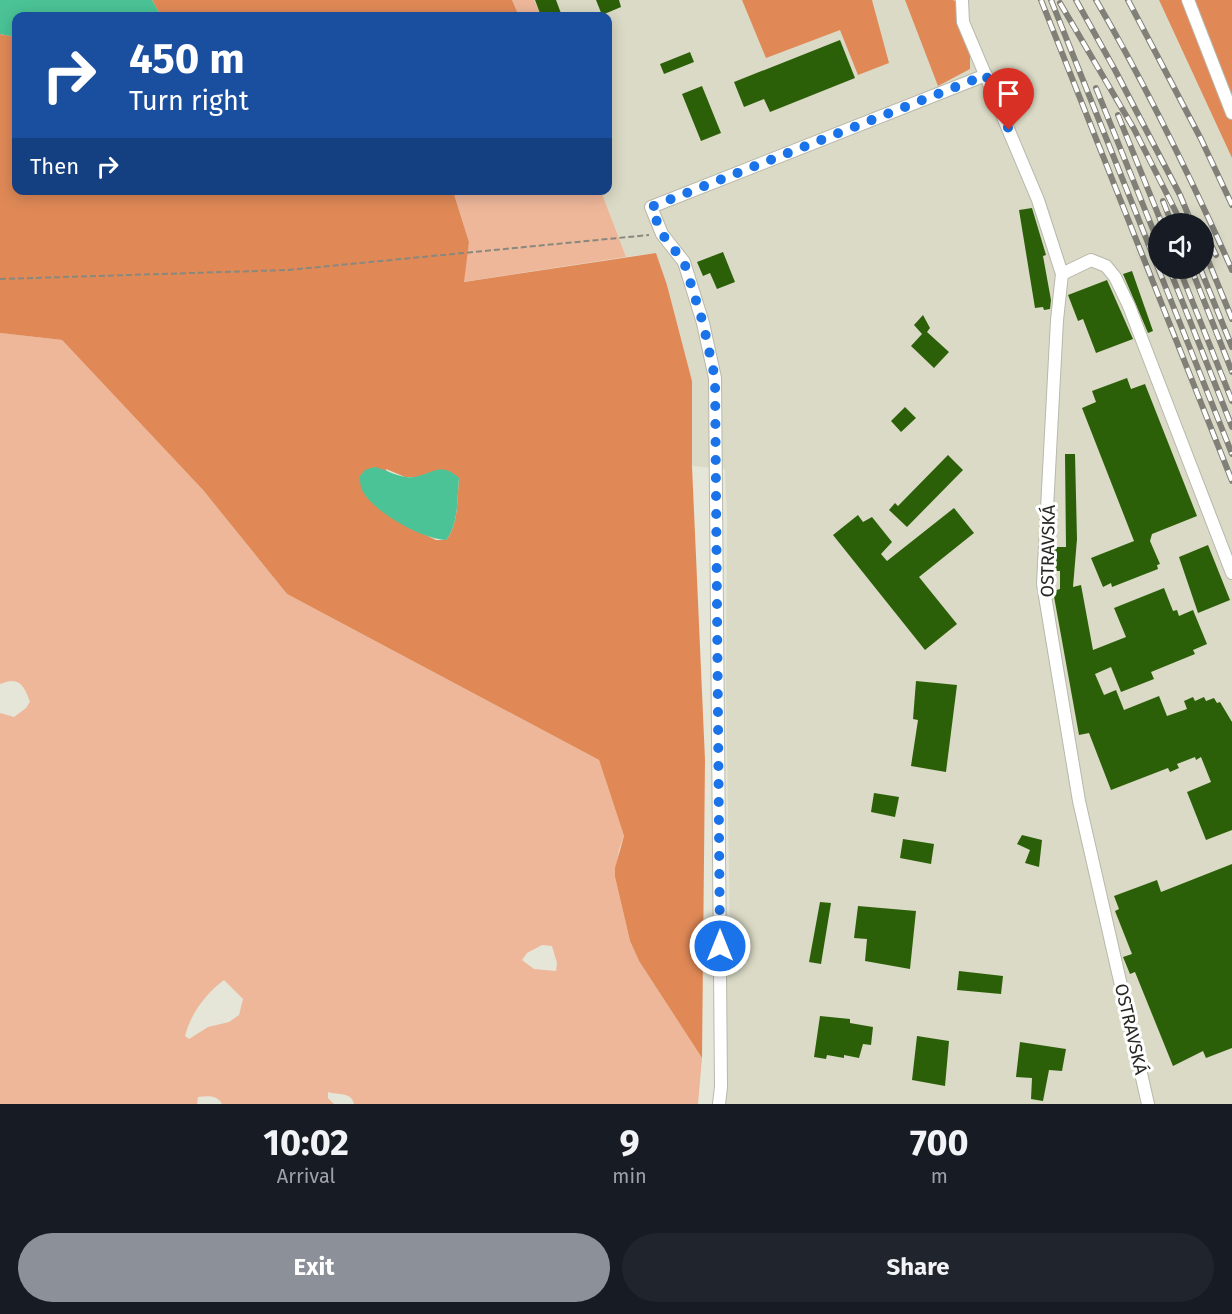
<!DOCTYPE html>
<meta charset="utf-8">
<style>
body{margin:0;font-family:"Fira Sans",sans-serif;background:#20242c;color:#f1f3f6;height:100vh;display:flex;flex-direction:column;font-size:22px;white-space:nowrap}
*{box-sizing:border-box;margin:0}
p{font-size:20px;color:#9ea1a6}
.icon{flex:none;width:33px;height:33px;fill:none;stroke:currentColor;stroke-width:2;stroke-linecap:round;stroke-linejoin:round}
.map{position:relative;height:1104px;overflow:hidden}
.panel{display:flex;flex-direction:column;background:#171b24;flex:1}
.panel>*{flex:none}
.hud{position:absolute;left:12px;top:12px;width:600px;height:183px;border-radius:12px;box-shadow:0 3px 15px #0003;background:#1a4fa0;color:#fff;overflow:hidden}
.buttons{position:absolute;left:1148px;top:213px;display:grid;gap:12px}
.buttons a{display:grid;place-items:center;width:66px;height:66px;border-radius:50%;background:#171b24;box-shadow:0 3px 15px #0003;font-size:30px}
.pin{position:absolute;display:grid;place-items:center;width:51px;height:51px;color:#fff;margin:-62px -26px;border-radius:50% 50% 50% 0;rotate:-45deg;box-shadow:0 0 6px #0007}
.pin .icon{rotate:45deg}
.me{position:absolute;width:66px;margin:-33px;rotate:0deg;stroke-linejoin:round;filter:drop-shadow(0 0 4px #0008)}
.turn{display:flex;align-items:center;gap:21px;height:126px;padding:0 18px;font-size:27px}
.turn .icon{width:78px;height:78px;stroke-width:2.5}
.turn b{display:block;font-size:42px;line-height:51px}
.then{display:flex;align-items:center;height:57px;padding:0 18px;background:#0003;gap:12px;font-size:22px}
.eta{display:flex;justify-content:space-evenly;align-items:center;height:102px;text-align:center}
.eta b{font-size:36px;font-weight:700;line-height:42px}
.cta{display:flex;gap:12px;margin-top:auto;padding:12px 18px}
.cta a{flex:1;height:69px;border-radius:36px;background:#8c9099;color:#fff;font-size:24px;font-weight:700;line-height:69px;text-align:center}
.cta a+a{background:#20242c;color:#f1f3f6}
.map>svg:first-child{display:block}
.built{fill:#dadac6;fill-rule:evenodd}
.green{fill:#eeb79a;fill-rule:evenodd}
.forest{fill:#e08957;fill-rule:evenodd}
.water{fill:#4bc397}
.building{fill:#2c6008}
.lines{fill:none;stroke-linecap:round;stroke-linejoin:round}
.minor-casing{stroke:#b8b8ac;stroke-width:14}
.path{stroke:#88887f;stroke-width:2;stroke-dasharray:6 3;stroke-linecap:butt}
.minor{stroke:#fff;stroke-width:12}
.rail-casing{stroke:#808078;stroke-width:6}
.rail{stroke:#fff;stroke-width:4;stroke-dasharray:11;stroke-linecap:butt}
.route{stroke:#1a73e8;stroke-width:10;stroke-dasharray:0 18}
.labels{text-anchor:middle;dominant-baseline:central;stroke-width:6;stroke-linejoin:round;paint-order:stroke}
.street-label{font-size:18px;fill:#272723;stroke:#fff}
</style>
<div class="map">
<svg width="1232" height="1104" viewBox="0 0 1232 1104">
<rect width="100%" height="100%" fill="#e5e5d8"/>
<path class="built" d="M534,0H1159L1232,158V1104H719L730,935L726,686L727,516L725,469L692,466V381L667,285L656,253L626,257L601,191L608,190V16H540ZM1158,224H1203V268H1158Z"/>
<path class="green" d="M512,0H534L541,16H519Z
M453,191H601L626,257L463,282L469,242Z
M0,333L62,340L203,490L287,594L599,760L624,836L619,850L615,877L630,941L639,961L702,1058L698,1104H354C352,1092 338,1095 328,1092V1098L334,1104H222C217,1095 208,1096 198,1097L197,1104H0V713L14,717L26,708L30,702C24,685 19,676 0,684ZM542,945L552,946L557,963L556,971L534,969L522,960L527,953ZM224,980L243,999L239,1015L229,1022L208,1027L189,1039L185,1036C190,1015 206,993 224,980Z"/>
<path class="forest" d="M152,0H512L519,16H161Z
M742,0H872L889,63L858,75L840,30L766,58Z
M905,0H953L963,6L975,50L970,57V69L938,86Z
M1159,0H1232V158Z
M0,34L16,37V190L453,191L469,242L464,282L656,253L667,285L692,381V466L705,760L702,1058L639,961L630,941L615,877V868L624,836L599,760L287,594L203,490L62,340L0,333ZM386,469L405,477L459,478C457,498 459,524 446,540H436L399,522Z"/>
<path class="water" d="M0,0H152L161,16H16V37L0,34Z
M374,467C385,469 396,476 406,477C427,480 438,458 459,478C457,498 459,524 446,540C422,539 373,512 362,490C360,486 360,481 360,476L365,470Z"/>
<path class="building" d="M535,0H556L562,16H541Z
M596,0H619L621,7L602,15Z
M840,40L855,78L770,112L764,99L744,107L734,82Z
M690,52L694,62L664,74L660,64Z
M702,86L721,133L701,141L682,94Z
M1032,208L1046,255L1043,256L1051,300L1050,309L1044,310L1043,307L1035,308L1019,210Z
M723,252L735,282L717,289L710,273L703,276L697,262Z
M1132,271L1153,331L1148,333L1123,274Z
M1107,280L1133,339L1096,353L1083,319L1078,321L1068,295Z
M923,315L930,328L927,332L949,352L934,368L911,346L922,334L914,325Z
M1127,378L1131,389L1145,384L1197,516L1152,534L1150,541L1160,564L1157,565L1158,569L1112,587L1111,583L1103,587L1091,558L1134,541L1082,408L1096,402L1092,391Z
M905,407L916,418L901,432L891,421Z
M1065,454H1075L1077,539L1073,587L1081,585L1093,650L1126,637L1114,608L1164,588L1173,611L1177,610L1179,616L1193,610L1207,644L1193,650L1195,654L1151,672L1154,679L1121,692L1111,667L1095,674L1104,695L1116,690L1124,710L1159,696L1167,716L1187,709L1184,701L1193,697L1195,701L1204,697L1206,701L1214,698L1217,703L1220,702L1232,722V830L1206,840L1187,792L1211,782L1201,757L1196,760L1195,757L1177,764L1179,768L1170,772L1168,768L1111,790L1089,733L1079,735L1053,591L1060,589V571H1053L1054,547H1066Z
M948,455L963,470L907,527L889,510L895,503L898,506Z
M954,508L974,533L919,577L957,624L925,650L833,535L858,515L863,522L872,517L892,542L881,554L887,561Z
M1208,545L1230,600L1198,613L1179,557Z
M916,681L957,685L946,772L911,766L918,720L913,719Z
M874,793L899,797L895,817L871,812Z
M1022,835L1042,840L1039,867L1025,863L1030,850L1017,844Z
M903,839L934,844L931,864L900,858Z
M1232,864V1048L1206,1058L1203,1051L1173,1066L1135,972L1130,974L1123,957L1132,954L1115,911L1119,909L1114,896L1157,880L1161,892Z
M820,902L831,903L821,964L809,962Z
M858,906L916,911L910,969L865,961L867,939L854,938Z
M959,971L1003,976L1001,994L957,990Z
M820,1016L850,1019V1023L873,1027L871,1045L863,1044L859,1058L844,1055V1058L827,1055L826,1059L814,1057Z
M917,1036L949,1041L945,1086L912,1080Z
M1020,1042L1066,1049L1062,1071L1049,1070L1043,1101L1031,1099L1032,1078L1016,1077Z"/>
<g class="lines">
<defs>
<path id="minor" d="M962,0L963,22L1038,200L1062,274L1057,320L1043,584L1079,801L1148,1104
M1188,0L1232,113
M1062,274L1091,260L1106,266L1115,277L1129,306L1232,573
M719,1104L721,1087L715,378L703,323L684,262L662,234L651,207L986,75"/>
</defs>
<use href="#minor" class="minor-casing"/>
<path class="path" d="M0,279L288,270L649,235"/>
<use href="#minor" class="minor"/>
<defs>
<path id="rail" d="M1041,0L1232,481
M1051,0L1158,268
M1076,0L1115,70L1180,195L1192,224
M1096,0C1147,87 1191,178 1232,270
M1128,0L1201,139L1232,205
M1060,3L1134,129L1182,224
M1096,88L1158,242
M1118,115L1162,224
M1163,201L1172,224
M1203,228L1216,255
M1203,248L1232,319
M1158,268L1232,454
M1169,268L1232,427
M1179,268L1232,401
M1191,268L1232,372
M1200,268L1232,347"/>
</defs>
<use href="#rail" class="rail-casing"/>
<use href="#rail" class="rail"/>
</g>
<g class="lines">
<path class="route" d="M720,946L715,378L703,323L684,262L662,234L651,207L986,75L1009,130"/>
</g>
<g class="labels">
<g class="street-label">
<text transform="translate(1048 551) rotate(-89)">OSTRAVSKÁ</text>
<text transform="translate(1131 1029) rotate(77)">OSTRAVSKÁ</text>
</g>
</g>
</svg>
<div class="buttons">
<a><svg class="icon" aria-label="sound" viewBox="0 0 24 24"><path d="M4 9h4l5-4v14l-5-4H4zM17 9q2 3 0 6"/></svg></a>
</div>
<div class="pin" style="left:1009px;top:130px;background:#d93025"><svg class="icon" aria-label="arrive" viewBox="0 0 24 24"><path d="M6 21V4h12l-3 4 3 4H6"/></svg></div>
<svg class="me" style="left:720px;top:946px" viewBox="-20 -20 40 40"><circle r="17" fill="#1a73e8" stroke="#fff" stroke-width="3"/><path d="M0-11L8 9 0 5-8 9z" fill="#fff"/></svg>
<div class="hud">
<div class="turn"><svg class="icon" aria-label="right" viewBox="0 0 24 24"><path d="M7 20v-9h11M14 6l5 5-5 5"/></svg><div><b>450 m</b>Turn right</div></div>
<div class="then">Then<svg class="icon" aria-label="right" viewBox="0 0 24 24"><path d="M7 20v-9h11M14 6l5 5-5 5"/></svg></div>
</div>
</div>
<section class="panel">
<div class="eta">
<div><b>10:02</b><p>Arrival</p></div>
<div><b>9</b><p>min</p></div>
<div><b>700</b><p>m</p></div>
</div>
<div class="cta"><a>Exit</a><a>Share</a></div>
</section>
